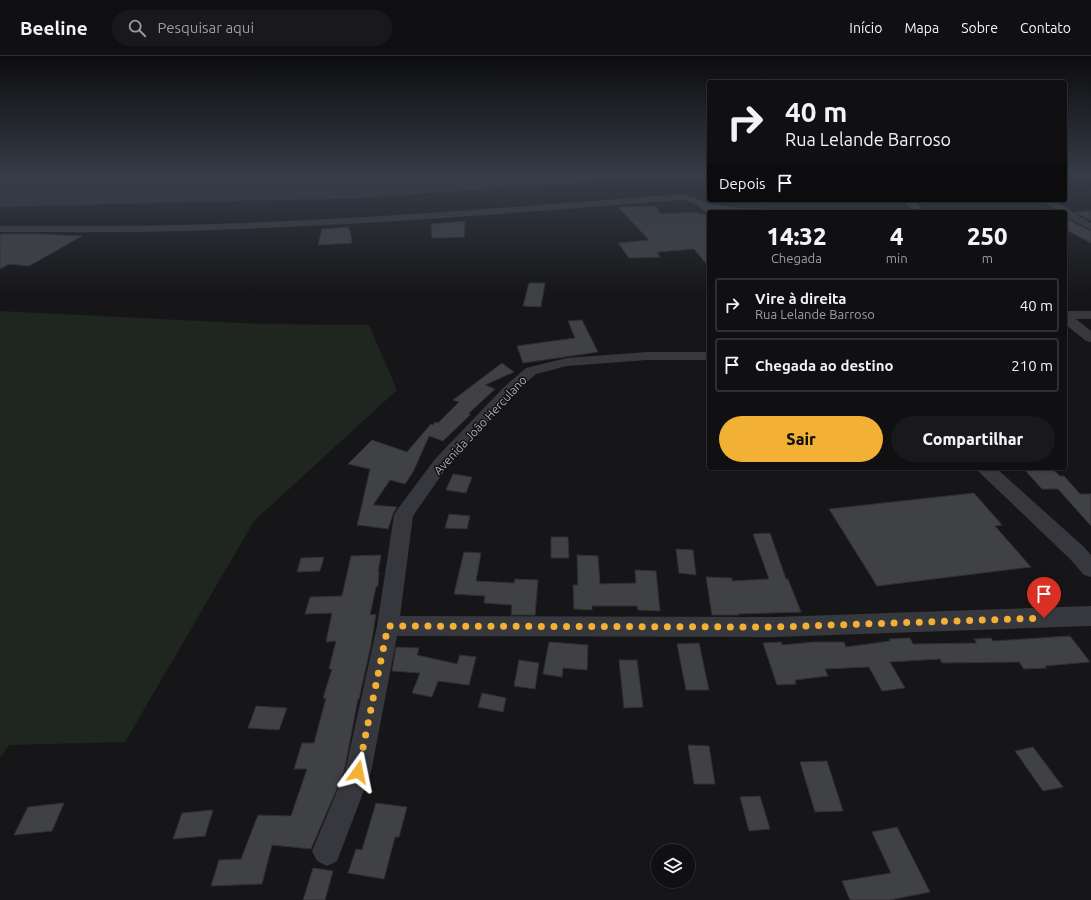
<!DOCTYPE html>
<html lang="pt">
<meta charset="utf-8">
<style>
body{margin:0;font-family:Ubuntu,sans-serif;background:#19191b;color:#f1f3f6;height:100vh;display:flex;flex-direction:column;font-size:15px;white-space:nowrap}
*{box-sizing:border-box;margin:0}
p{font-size:13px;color:#9c9d9f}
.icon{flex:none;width:22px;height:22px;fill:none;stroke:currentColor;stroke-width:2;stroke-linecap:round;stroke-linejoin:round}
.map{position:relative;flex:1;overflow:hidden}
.side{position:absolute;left:707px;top:154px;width:360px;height:260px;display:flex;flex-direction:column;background:#101012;border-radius:4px;box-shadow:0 1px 3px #0004,0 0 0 1px #303032}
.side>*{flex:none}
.hud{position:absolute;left:707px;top:24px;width:360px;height:122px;border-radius:4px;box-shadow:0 1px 3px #0004,0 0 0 1px #303032;background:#101012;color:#f1f3f6;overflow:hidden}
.controls{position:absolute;left:651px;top:788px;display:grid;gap:8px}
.controls a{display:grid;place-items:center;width:44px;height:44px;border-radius:50%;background:#101012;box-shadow:0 1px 3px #0004,0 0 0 1px #303032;font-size:20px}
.pin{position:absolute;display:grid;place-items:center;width:34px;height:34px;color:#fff;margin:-41px -17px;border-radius:50% 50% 50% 0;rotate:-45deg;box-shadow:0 0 4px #0007}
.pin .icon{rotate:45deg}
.me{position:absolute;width:44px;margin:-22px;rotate:12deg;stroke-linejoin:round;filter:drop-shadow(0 0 3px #0008)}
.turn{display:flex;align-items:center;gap:14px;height:84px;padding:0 12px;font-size:18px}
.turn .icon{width:52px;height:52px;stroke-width:2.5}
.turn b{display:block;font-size:28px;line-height:34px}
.then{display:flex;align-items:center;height:38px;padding:0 12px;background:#0003;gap:8px;font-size:15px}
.eta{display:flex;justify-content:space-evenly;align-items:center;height:68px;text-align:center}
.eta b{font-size:24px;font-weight:800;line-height:28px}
.button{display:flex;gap:8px;margin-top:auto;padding:8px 12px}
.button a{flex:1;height:46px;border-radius:24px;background:#f2b134;color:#111;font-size:16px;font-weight:800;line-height:46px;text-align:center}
.button a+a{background:#19191b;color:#f1f3f6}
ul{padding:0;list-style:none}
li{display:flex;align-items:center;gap:12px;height:54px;margin:0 8px 6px;padding:0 4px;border:2px solid #303032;border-radius:4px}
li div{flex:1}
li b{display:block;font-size:15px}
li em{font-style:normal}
header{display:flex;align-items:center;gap:24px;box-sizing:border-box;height:56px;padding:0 20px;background:#101012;border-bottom:1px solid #303032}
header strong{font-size:19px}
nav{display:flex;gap:22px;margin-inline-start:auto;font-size:14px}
.search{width:280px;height:36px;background:#19191b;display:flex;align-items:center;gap:10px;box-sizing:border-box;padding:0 14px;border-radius:22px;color:#9c9d9f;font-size:15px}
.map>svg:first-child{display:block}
.green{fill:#1e261f}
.water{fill:#2c353c}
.building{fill:#404145;stroke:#303034}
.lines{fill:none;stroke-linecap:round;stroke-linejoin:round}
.minor{fill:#37383d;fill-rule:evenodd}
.route{stroke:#f2b134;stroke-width:7;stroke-dasharray:0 12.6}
.labels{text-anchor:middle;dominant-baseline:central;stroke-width:3;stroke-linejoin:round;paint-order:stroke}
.street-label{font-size:12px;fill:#a8adb8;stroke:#111113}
</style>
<header>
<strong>Beeline</strong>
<div class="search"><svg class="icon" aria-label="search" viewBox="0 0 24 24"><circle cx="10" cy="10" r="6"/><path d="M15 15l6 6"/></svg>Pesquisar aqui</div>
<nav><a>Início</a><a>Mapa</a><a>Sobre</a><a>Contato</a></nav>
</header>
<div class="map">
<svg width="1091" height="844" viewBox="0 0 1091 844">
<rect width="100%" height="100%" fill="#161618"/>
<path class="green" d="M0,255L263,268L369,269L397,334L254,465L125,686L9,689L0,702Z"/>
<path class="water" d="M0,120H673L346,143L271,144L0,151Z"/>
<path class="building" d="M655,150L661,158L698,156L699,158H704L709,163V211L694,193L657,196L660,201L629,202L618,187L649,184L618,151Z
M1091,155V165L1075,156Z
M1065,162L1091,175V187L1065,173Z
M465,165L464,181L432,182L431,168Z
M349,171L348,174H350L352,187L318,189L322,173Z
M0,178H38L82,180L29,210L9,208L0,213Z
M529,227H545L541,251L523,250Z
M582,264L598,296L523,307L517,290L575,282L568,265Z
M502,307L514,316L485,329L495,333L468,358H471L443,385L429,380L413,416L405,428L390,424L373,449L397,451L393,458L388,473L359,469L357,470L370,413L348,408L372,384L407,396L431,368L433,369L435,366L438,367L459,346L453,344Z
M1023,412H1051L1060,420H1064L1080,438H1091V470L1058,433H1042Z
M453,418L472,421L466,437L446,434Z
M974,437L1002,469L995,470L1031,511L877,530L829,453Z
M449,458L470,460L467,473L445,472Z
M770,477L786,523H788L801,556L738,558L739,559H712L706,521L732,522V525L769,523L753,478Z
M551,481H568L569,502H551Z
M676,493L693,494L696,519L679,517Z
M464,496L481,497L476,525L514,527L515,523L538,524L535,559H511L512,549L484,547L485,540L454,538Z
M381,499L378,516H379L378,530L376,531L370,559L376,558L371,589L359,643H358L344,716L311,793L272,789L262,828L211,830L219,804L241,803L258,759L291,760L307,713H294L302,687H314L326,642H323L332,613H329L336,585L326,586L332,557L305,558L310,541L342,540L351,500Z
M577,499L598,500L600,528L636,527L635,514L656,515L660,555L638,554L637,550H592V554L574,553L573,529H578Z
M324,501L320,515L297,516L301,502Z
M1070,580L1090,606L1045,610L1047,612L1024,613L1019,606L942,607L940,603L890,606L905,632L882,635L869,611L825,613L828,620L795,624L796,628L777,629L763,587L781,586L782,589L814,586H844L846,591L890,585L889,583L910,582L913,588L977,587L974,583L991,582L993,585Z
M549,586L588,589L587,614L563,612L562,621L543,618Z
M699,587L709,634H686L677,588Z
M396,591L419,592L417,599L457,608L460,599L476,601L469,629L438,625L432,641L412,637L420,617L392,615Z
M519,604L539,607L535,633L514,630Z
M619,604H637L643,651L624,652Z
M482,637L506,642L503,656L478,651Z
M256,650L287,652L279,674L248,672Z
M688,689L709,690L715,728H694Z
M1033,691L1063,731L1043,735L1015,695Z
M827,705L843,755L815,756L800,706Z
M760,740L770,773L749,775L740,741Z
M64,747L52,775L14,779L28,751Z
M376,747L407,751L399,781H395L384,823L348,817L356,793L362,794Z
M213,754L205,780L173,783L182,757Z
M897,771L930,836L890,844H850L842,825L891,817L872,776Z
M313,812L333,815L325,844H303Z"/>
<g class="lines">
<path class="minor" d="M683,138L698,143L707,147L737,152L782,153L787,156H724L714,154L715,156H709V159L695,148L683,144C526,156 370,169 213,174C142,177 71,176 0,176V170C71,170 142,171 213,168C370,163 527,150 683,138Z
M903,144H914L925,156H914Z
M1041,144H1053L1091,167V174L1065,160V156H1059Z
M1065,255H1091V263H1076L1091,275V286L1086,285L1065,268Z
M647,296H709V304H647L567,310L536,318L514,337L447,411L413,460L400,560L775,561L1091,550V570L775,581L397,580L371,716L337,805L327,810L317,805L312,795L345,716L377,570L394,459L397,454L435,403L504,331L526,312L567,302Z
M976,412H996L1084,491L1091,499V521L1084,519L1070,503L979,416Z"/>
</g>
<linearGradient id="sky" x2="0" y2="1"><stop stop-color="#0c0c0d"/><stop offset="0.5" stop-color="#363c48"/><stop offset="1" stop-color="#363c48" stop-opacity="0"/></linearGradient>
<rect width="1091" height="238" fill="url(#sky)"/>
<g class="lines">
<path class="route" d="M358,716L388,570L775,571L1044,562"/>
</g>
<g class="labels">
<g class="street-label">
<text transform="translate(480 369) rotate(-47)">Avenida João Herculano</text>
</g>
</g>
</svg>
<div class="controls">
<a><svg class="icon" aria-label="layers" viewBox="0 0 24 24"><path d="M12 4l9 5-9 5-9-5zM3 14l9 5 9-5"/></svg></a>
</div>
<div class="pin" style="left:1044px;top:562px;background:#d93025"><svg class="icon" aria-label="arrive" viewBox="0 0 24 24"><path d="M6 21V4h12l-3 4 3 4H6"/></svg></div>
<svg class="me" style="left:358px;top:716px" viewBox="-20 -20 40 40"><path d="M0-17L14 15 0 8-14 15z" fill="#f2b134" stroke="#fff" stroke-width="4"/></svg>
<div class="hud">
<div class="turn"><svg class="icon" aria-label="right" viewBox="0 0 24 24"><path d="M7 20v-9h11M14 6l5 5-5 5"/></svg><div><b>40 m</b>Rua Lelande Barroso</div></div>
<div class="then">Depois<svg class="icon" aria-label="arrive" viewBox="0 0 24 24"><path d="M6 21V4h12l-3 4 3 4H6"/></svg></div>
</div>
<section class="side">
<div class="eta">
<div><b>14:32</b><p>Chegada</p></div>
<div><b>4</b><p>min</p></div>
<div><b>250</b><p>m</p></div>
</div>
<ul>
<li><svg class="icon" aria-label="right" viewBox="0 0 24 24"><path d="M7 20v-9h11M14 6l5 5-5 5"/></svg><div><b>Vire à direita</b><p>Rua Lelande Barroso</p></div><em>40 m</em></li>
<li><svg class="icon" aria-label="arrive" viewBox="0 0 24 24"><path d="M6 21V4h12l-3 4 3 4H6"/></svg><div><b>Chegada ao destino</b></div><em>210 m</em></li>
</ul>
<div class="button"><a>Sair</a><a>Compartilhar</a></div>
</section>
</div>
